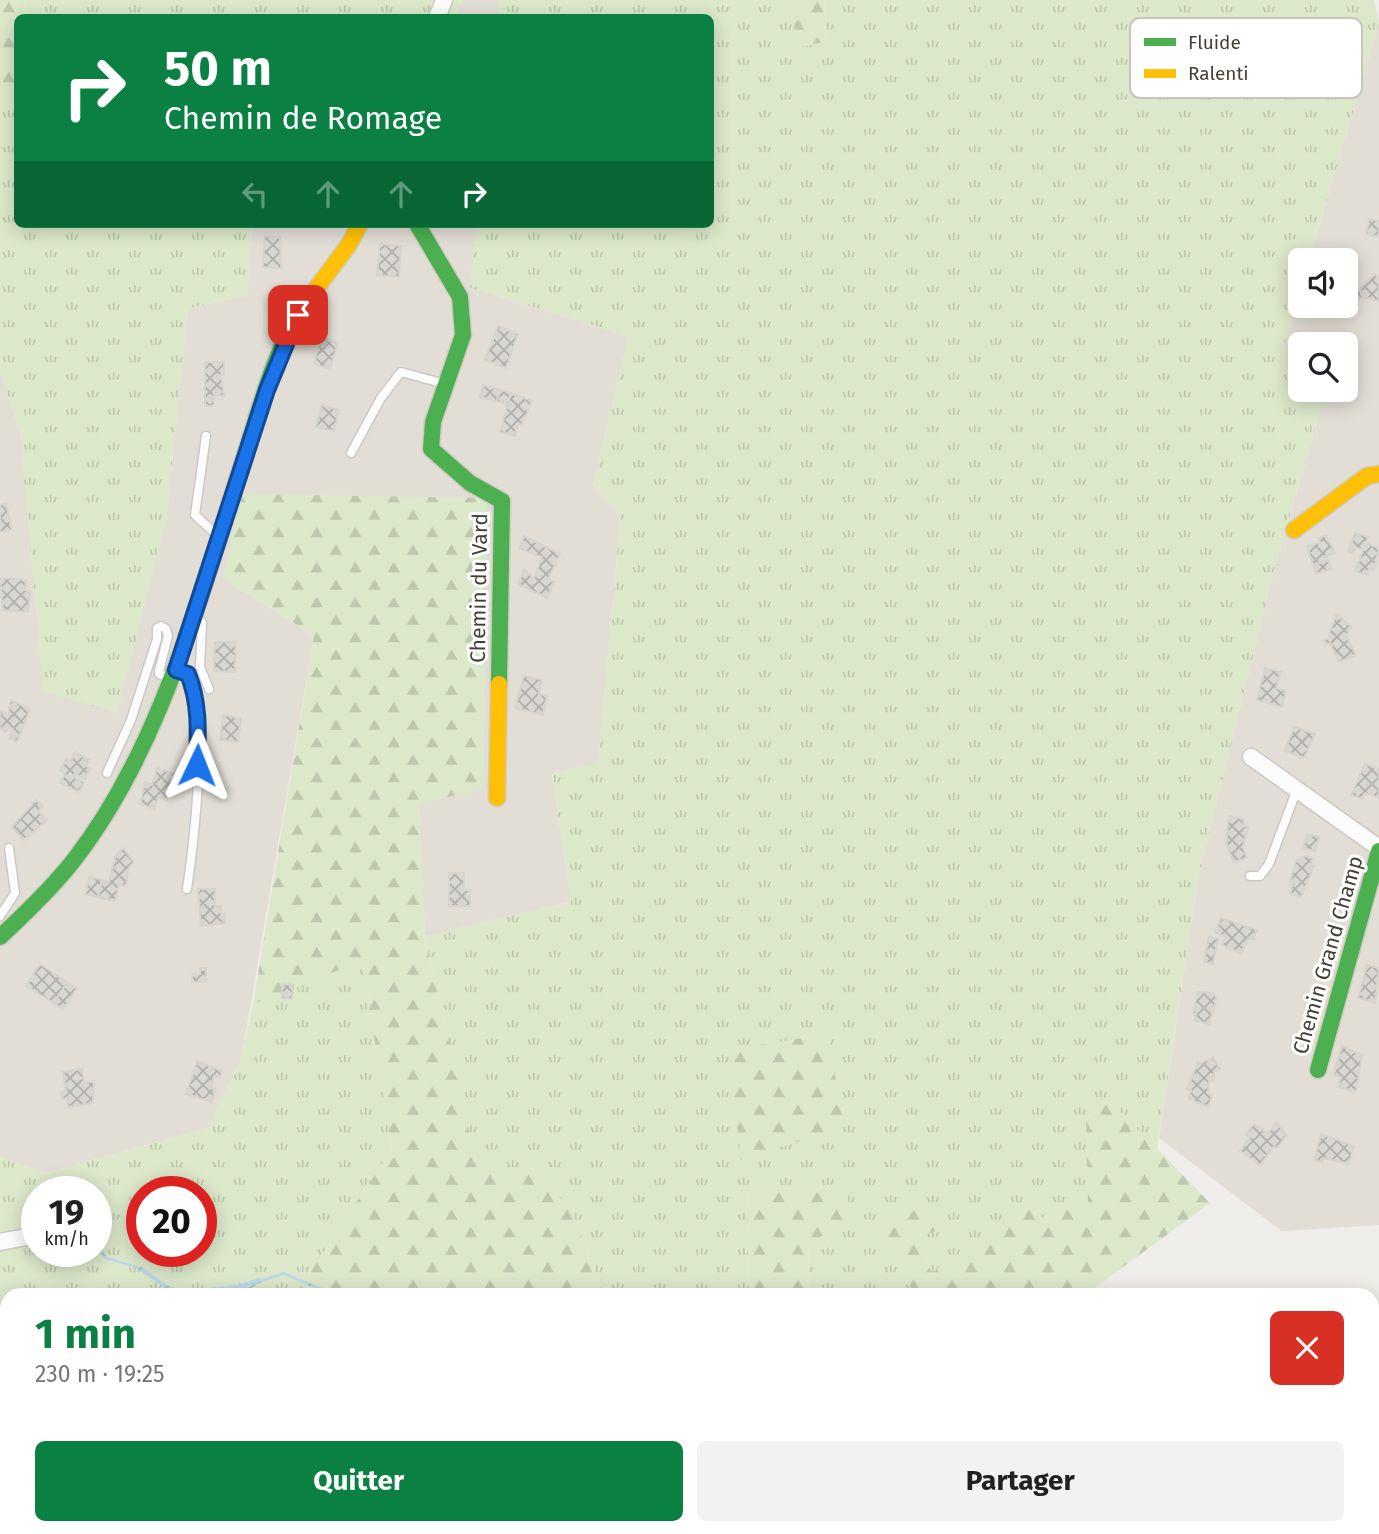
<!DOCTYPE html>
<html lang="fr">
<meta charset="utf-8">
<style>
body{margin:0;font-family:"Fira Sans",sans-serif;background:#f2f2f2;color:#202124;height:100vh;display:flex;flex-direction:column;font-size:26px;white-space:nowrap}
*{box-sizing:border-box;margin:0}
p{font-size:23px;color:#757577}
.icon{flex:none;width:38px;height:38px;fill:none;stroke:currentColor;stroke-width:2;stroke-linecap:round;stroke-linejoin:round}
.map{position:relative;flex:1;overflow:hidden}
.side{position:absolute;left:0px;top:1288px;width:1379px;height:247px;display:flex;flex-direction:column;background:#fff;border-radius:21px 21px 0 0;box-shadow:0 4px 18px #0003}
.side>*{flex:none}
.guide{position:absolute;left:14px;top:14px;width:700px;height:214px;border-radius:10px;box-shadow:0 4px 18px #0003;background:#0b8043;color:#fff;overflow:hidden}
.controls{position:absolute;left:1288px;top:248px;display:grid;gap:14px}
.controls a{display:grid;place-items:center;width:70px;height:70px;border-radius:10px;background:#fff;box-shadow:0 4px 18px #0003;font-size:35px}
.speed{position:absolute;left:21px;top:1176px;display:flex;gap:14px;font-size:35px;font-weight:700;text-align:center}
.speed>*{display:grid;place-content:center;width:91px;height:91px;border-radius:50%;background:#fff;box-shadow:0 4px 18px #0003;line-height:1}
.speed small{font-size:18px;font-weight:400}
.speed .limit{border:10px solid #d22;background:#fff;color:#111}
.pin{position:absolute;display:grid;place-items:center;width:60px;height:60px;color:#fff;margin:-30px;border-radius:14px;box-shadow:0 4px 10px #0006}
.me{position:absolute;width:77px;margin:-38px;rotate:2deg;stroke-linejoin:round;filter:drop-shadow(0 0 5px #0008)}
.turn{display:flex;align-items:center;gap:24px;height:147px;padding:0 35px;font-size:32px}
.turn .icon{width:91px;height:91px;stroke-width:2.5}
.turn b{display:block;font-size:49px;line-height:60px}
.lanes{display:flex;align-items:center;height:66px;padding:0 35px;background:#0003;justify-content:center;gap:35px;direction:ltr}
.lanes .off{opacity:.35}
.round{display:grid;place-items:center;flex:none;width:74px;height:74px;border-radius:10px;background:#f2f2f2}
.summary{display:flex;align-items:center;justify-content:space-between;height:119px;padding:0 35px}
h1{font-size:42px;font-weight:700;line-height:52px;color:#0b8043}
.action{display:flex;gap:14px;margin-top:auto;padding:14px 35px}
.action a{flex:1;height:80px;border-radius:10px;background:#0b8043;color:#fff;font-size:28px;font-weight:700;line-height:80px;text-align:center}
.action a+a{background:#f2f2f2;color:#202124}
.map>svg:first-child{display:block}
.residential{fill:#e2ded6}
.grass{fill:url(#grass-tufts);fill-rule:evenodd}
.forest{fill:url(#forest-firs)}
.water{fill:url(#water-waves)}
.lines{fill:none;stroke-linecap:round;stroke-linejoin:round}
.stream{stroke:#bcd9ea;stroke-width:4.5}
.building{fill:url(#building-cross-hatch);stroke:#d6d4cf;stroke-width:2}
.lane-casing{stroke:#cbc9c5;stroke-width:11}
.street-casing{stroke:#cbc9c5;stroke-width:19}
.fast-casing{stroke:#cfccc3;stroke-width:19}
.slow-casing{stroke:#cfccc3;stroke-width:19}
.lane{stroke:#fcfcfc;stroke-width:8}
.street{stroke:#fcfcfc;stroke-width:16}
.fast{stroke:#4caf50;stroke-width:16}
.slow{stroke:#ffc107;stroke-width:16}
.route-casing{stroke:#114b97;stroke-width:18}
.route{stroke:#1a73e8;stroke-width:12}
.labels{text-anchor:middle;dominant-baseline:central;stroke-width:6;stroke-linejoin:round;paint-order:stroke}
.street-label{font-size:21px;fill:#443e35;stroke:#fff}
.key{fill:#fff;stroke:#c7c5c2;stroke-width:2}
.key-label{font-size:19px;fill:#443e35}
</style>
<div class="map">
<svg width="1379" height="1534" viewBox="0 0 1379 1534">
<defs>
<pattern id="grass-tufts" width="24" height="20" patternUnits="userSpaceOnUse" patternTransform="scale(1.75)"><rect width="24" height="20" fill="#dce8ca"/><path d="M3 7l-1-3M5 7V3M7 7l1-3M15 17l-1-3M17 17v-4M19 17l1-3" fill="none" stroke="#bec8ae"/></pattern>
<pattern id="forest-firs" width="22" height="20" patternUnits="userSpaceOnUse" patternTransform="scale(1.75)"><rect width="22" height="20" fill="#dce8ca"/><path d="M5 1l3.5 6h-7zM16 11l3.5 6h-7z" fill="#bec8ae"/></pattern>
<pattern id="water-waves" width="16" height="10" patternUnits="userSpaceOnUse" patternTransform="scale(1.75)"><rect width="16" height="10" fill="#bcd9ea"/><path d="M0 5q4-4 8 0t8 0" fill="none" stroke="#a3bbc9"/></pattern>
<pattern id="building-cross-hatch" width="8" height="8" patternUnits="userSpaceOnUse" patternTransform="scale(1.75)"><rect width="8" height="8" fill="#d8d6d1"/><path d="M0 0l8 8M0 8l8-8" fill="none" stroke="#b1afaa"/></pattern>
</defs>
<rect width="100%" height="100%" fill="#eeede9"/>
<path class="residential" d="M463,0H498L500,17L451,18Z
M1379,23V1225L1282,1231L1159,1138L1198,879L1271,582L1326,390H1346V345H1300V353L1283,348L1300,290V306H1346V261H1309Z
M253,224H476L471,288L629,336L593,485L621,514L598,764L552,774L571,902L425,936L419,804L486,498L223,578L314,636L241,1061L208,1128L46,1173L0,1158V370L20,433L166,522L188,308L247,296Z"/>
<path class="grass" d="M24,0H463L451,18H29Z
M498,0H789L798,47L826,42L824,0H1374L1379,23L1309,261H1300V290L1283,348L1300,353V390H1326L1271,582L1198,879L1157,1149L1108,1100L1086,1119L1089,1204L1042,1218L1032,1204L932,1273L916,1238L875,1227L915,1295H809L808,1240L848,1189L747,1188L749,1295H604L574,1217L478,1172L425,936L571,902L552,774L598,763L621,514L593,485L629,336L470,288L476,224H710V18L500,17Z
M17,88L18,224H253L247,296L188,308L166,522L117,713L43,691L20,433L0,370V94Z
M362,960L392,1149L295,1295H7V1480L0,1471V1158L46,1173L208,1128L241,1061L253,1004ZM37,1192H96V1251H37ZM142,1192H201V1251H142Z
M41,1528H323L325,1534H46Z"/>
<path class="forest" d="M0,0H24L29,17L18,18L17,88L0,94Z
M789,0H824L826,42L797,47Z
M241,494L486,498L484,788L419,804L425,936L478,1171L544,1176L574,1217L604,1295H295L392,1149L362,961L253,1004L314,636L223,578Z
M828,1034L844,1127L741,1160L728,1050Z
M1109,1100L1210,1203L1085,1295H915L874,1227L933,1203L942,1229L916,1238L932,1273L1032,1203L1042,1217L1088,1204L1086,1119Z
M747,1188L848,1189L849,1227L808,1241L809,1295H749Z
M0,1471L7,1480V1528H41L46,1534H0Z
M323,1528H1219L1213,1534H325Z"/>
<path class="water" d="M96,1218C106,1231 95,1244 107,1257L144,1268L167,1285L182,1291L250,1287L255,1281L284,1272L322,1288L342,1290L351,1295L321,1291L284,1275L256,1284L251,1290L181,1295L166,1289L136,1268L105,1259L96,1247Z"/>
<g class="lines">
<path class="stream" d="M96,1220L98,1245
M185,1293L239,1287L259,1280
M615,1528L633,1534"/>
</g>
<path class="building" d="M1369,219L1379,221V237L1366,234Z
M265,236L280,237L281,268L263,267Z
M380,244L401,246L399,277L377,275Z
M1375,274L1379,278V301L1362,297L1360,288Z
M1360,288L1362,297L1352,306L1346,300Z
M498,326L518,334L506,368L485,360Z
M321,338L338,343L330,369L314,364Z
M205,362H224V375H221L224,396L214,395V406H205Z
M483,385L500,390L497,401L480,397Z
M500,390L511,393L507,404L497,401Z
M511,393L532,401L522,425L518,424L515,436L500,432Z
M322,405L339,410L334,431L316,427Z
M6,503L12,530L0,532V505Z
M1355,533L1368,537L1366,543L1379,548L1374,571L1369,569L1367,575L1355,571L1363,550L1355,547L1353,553L1348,551Z
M524,536L560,554L548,579L554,582L547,598L518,584L524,569L534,578L542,557L520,549Z
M1326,536L1335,553L1326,556L1328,560L1313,565L1307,546L1320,543L1318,538Z
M1328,560L1331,569L1316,574L1313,565Z
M0,578L26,580L25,590L30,591L28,612L3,610Z
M1336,614L1351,626L1346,636L1356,655L1339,662L1330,643L1326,645L1324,640L1328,639Z
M215,642H236L235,672L214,671Z
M1265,668L1281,672L1276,688L1286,691L1282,707L1257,700Z
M524,676L542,680L539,694L547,696L543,715L515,708Z
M11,700L30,709L17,742L9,738L13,729L9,727L6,732L0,729V714L1,711L8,714Z
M223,715L241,718L238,742L220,740Z
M1294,727L1315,734L1304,758L1285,751Z
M75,752L89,760L86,766L90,768L85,779L75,774L73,777L84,782L79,792L60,783L65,774L60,771L66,759L71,761Z
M1365,764L1379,769V798L1365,793L1362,799L1351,795Z
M157,768L175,774L167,800L158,797L155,809L140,804L145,782L152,785Z
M36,800L43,806L38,812L47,820L24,840L12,827Z
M1229,816L1244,819L1243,826L1248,827L1243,847L1247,858L1234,862L1226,843Z
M1307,834L1319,837L1315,851L1303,848Z
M123,848L134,862L128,869L126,886L119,885L115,901L98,897L102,880L109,882L115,857Z
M1305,856L1313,858L1310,865L1314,866L1301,897L1290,894L1293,883L1290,882L1296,861Z
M449,873H464V890H470V906H449Z
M89,877L102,880L98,897L85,894Z
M198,889H215V906H221V913H225V923L201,926Z
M1221,918L1257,930L1253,940L1248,938L1241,954L1222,945L1226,937L1215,932Z
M1209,937L1218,939L1213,964L1204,962Z
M40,964L67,982L54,1003L26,986Z
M1367,965L1379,968L1375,1003L1358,998Z
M200,968H206V982H192V974H200Z
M67,982L77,988L63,1009L54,1003Z
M282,984L293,985L292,999L282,998Z
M1198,992L1213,993L1217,998L1209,1024L1195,1021L1196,1014L1193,1013Z
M1342,1046L1362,1055L1356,1092L1338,1087L1341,1077L1334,1075Z
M1213,1057L1220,1069L1214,1072V1080L1209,1081L1208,1094L1212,1095L1209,1107L1189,1099L1191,1090L1187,1089L1198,1062L1202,1063Z
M197,1061L222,1071L220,1078L214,1076L211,1088L216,1089L212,1102L186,1094Z
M82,1069L84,1083L94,1081L93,1103L68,1107L67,1098L62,1099L61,1092L66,1091L63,1072Z
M1276,1122L1287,1135L1277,1148L1274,1146L1260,1165L1240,1151L1250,1137L1246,1135L1254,1124L1268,1134Z
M1321,1134L1354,1146L1349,1164L1323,1158L1322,1162L1314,1160Z"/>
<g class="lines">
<defs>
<path id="lane" d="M206,436L195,515L217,535
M351,453L381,398L401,372L445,384
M198,617L202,623L200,667L209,689
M177,670L188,674C208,724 195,834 187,889
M107,773L131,720L157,639V628L161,626L166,629L168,636L159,671V674L168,677
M1250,876H1260L1269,864L1297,789
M0,916L15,893L9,848"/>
<path id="street" d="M437,18L444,0
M1251,757L1379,848
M0,1242L37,1235"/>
<path id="fast" d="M417,224L460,297L463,335L433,422L431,449L470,483L502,501L499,684
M0,937C26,913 52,888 74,860C160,749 196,606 239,475C257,419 272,352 306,302
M1318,1070L1379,851"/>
<path id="slow" d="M306,302L348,246L360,224
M1294,530L1367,476L1379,474
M497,798L499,684"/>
</defs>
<use href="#lane" class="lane-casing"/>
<use href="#street" class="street-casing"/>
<use href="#fast" class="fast-casing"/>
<use href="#slow" class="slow-casing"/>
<use href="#lane" class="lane"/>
<use href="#street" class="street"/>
<use href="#fast" class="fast"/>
<use href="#slow" class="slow"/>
</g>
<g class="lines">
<defs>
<path id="route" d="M197,765C198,733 200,704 188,674L176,670L267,390L298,315"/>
</defs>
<use href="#route" class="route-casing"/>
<use href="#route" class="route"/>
</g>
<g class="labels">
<g class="street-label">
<text transform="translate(479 588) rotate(-89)">Chemin du Vard</text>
<text transform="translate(1328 955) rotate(-74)">Chemin Grand Champ</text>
</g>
</g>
<rect x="1130" y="18" width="232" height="80" rx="10" class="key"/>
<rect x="1144" y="38" width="32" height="8" fill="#4caf50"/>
<rect x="1144" y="69" width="32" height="9" fill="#ffc107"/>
<g class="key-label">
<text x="1188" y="49">Fluide</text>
<text x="1188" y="80">Ralenti</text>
</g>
</svg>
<div class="controls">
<a><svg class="icon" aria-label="sound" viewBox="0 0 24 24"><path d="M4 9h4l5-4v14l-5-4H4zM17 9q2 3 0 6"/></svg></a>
<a><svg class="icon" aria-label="search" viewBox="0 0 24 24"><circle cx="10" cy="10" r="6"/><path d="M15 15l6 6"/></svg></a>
</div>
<div class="speed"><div>19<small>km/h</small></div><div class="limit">20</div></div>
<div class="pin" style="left:298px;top:315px;background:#d93025"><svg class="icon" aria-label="arrive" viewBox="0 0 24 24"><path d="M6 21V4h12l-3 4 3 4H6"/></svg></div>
<svg class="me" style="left:197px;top:765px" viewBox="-20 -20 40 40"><path d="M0-17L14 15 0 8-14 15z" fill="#1a73e8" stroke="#fff" stroke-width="4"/></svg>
<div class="guide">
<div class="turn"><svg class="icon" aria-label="right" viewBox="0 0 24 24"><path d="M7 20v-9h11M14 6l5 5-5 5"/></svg><div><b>50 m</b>Chemin de Romage</div></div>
<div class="lanes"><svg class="icon off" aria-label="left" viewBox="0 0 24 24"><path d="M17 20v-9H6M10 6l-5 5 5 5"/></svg><svg class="icon off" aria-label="ahead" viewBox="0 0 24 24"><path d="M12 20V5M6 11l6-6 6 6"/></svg><svg class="icon off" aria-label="ahead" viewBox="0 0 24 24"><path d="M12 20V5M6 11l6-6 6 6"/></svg><svg class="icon" aria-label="right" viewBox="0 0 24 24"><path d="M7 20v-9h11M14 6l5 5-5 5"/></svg></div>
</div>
<section class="side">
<div class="summary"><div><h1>1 min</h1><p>230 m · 19:25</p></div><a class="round" style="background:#d93025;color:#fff"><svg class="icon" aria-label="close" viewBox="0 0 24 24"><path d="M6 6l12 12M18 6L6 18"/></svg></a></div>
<div class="action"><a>Quitter</a><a>Partager</a></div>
</section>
</div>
